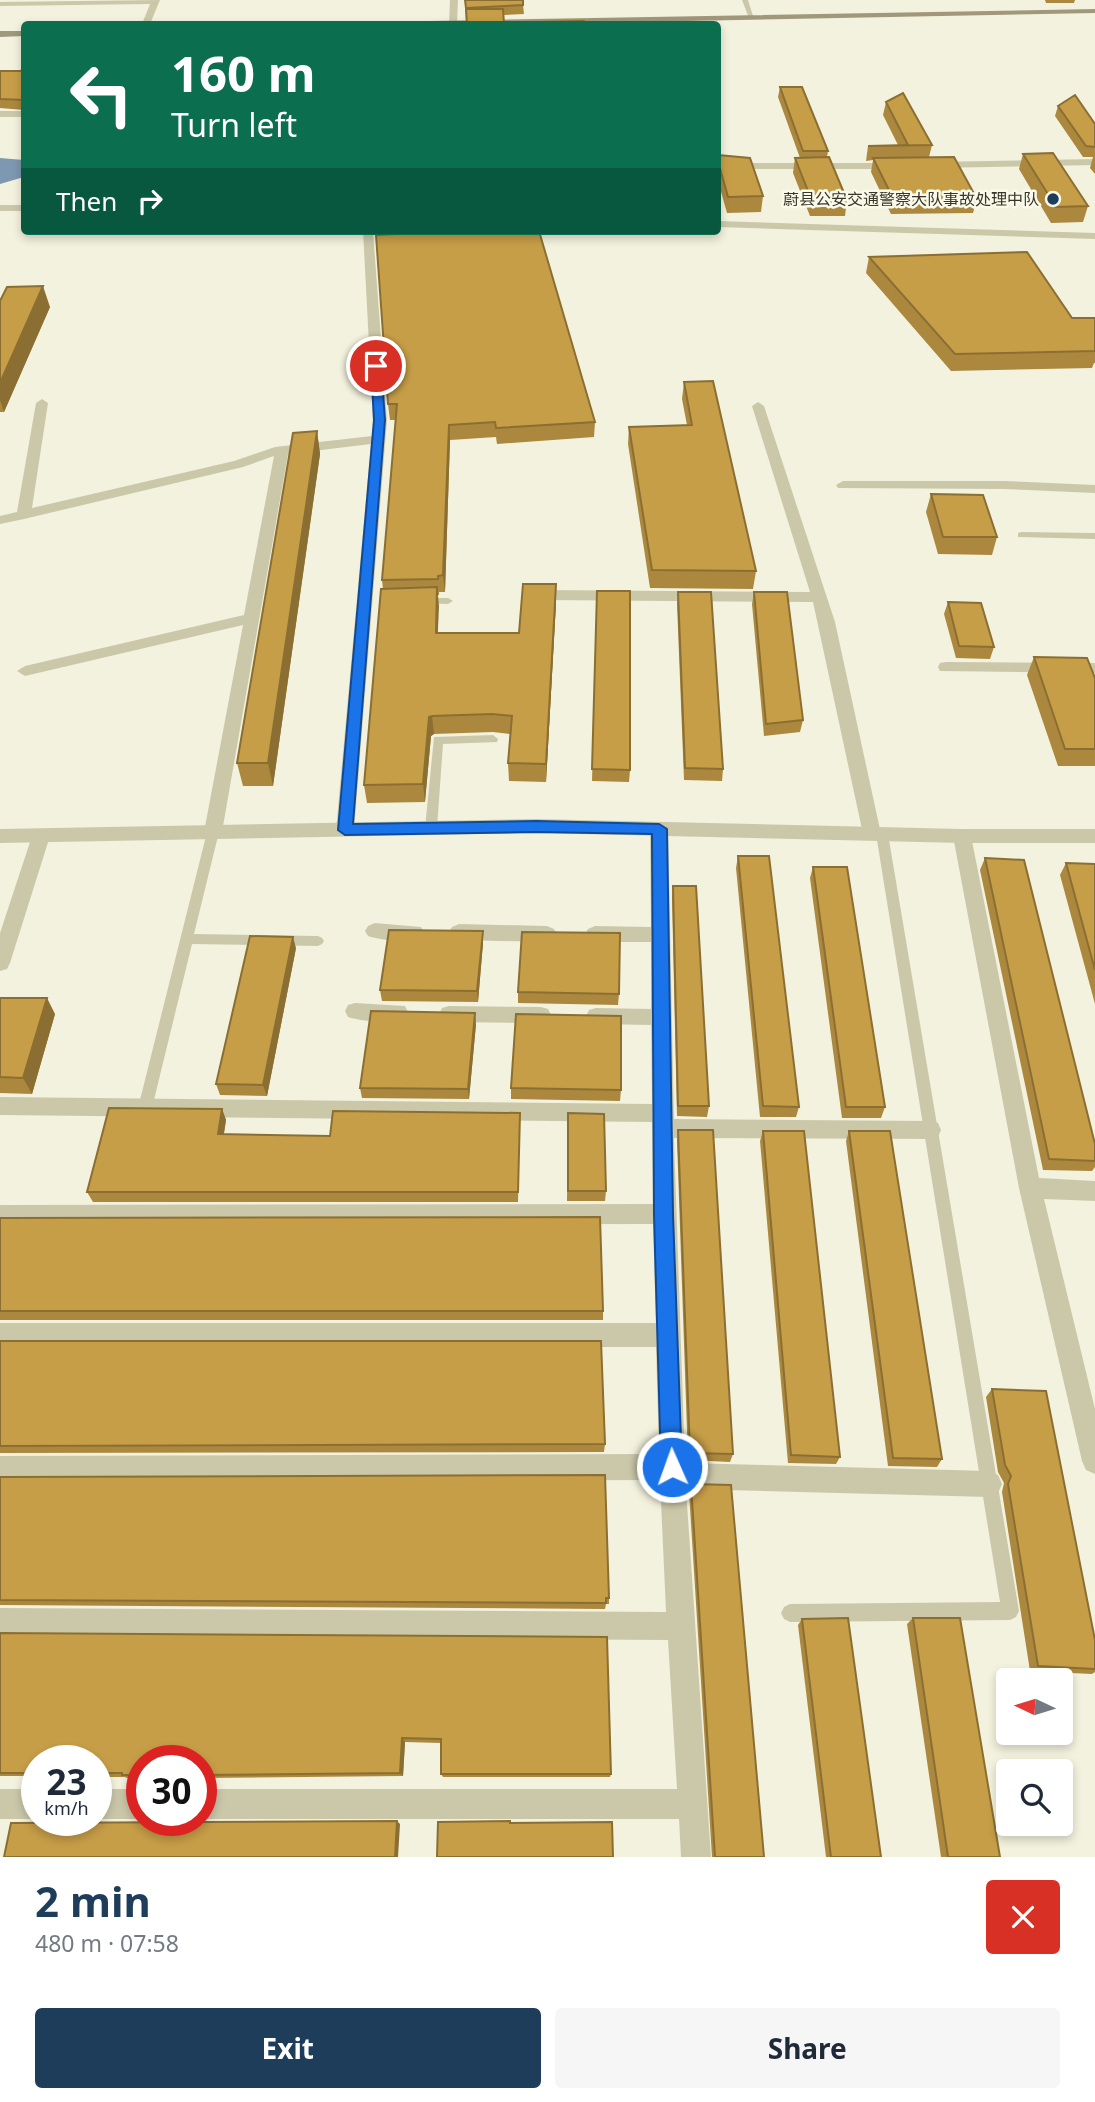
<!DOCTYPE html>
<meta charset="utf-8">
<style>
body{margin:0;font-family:"Noto Sans","Noto Sans SC",sans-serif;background:#f6f6f7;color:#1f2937;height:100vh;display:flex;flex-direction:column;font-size:26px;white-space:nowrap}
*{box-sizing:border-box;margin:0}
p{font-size:23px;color:#747a83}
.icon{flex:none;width:38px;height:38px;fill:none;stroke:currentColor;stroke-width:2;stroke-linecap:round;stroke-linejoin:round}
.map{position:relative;height:1857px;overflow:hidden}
.drawer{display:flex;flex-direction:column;background:#fff;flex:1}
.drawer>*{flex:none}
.guide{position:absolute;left:21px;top:21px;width:700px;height:214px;border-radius:7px;box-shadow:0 4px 10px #0003;background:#0b6e4f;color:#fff;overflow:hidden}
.needle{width:46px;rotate:274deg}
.buttons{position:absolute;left:996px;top:1668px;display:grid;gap:14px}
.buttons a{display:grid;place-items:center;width:77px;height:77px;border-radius:7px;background:#fff;box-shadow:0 4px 10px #0003;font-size:35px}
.speed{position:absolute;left:21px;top:1745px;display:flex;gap:14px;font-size:35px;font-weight:700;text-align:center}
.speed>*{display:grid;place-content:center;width:91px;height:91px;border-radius:50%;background:#fff;box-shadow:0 4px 10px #0003;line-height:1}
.speed small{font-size:18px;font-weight:400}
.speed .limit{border:10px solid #d22;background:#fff;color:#111}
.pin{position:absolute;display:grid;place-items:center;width:60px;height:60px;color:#fff;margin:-30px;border:4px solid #fff;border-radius:50%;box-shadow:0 2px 7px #0007}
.me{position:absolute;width:77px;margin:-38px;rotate:358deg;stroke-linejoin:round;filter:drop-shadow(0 0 5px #0008)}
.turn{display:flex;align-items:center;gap:24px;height:147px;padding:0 35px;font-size:32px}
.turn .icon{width:91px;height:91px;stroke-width:2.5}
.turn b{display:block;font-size:49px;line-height:60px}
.then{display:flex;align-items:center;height:66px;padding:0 35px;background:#0003;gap:14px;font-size:26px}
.round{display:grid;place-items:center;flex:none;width:74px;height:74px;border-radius:7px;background:#f6f6f7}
.overview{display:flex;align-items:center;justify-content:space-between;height:119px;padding:0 35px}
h1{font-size:42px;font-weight:700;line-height:52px;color:#1e3d5b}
.primary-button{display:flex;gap:14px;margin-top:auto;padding:14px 35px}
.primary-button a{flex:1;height:80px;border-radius:7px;background:#1e3d5b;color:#fff;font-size:28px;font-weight:700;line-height:80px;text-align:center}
.primary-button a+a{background:#f6f6f7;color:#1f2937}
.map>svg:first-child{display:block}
.water{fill:#7d98b0}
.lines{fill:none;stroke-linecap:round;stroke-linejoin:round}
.service{fill:#cbc8aa;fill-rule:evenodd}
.minor{fill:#cbc8aa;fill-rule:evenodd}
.tertiary{fill:#cbc8aa;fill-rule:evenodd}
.secondary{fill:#9f987b;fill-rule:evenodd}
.wall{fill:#ab883e}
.shaded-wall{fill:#8b6f32}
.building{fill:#c79e48;stroke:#8b6f32;stroke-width:2}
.route{fill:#1a73e8;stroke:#114b97;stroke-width:2}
.poi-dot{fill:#1e3d5b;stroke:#fafaeb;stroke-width:2.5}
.labels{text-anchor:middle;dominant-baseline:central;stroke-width:5;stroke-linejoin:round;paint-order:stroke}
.far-poi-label{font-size:16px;fill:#393529;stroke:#fafaeb;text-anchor:end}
</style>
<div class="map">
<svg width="1095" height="1857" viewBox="0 0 1095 1857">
<rect width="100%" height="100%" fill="#f3f2de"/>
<path class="water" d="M0,158L24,160V177L0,184Z"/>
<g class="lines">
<path class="service" d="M742,0H748L754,19L749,18Z
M1021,532L1095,533V539L1018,537V533Z
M424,598H448L453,601L448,604L421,603V599Z
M493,735L498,739L497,742L443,744L437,828L431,832L427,831L425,828L434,737Z
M213,828L219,832L194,934L318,936L322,938L324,941L322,944L318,946L192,944L152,1108L150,1112L145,1114L140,1112L138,1108L207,832Z
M882,830L888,834L1019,1611L1016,1617L1010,1620L790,1622L784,1619L781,1613L784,1607L790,1604L1000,1602L876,834Z"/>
<path class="minor" d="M160,0L150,24H142L150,4L0,6V2Z
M450,0H458L457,24H449Z
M0,111H24V117H0Z
M1095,159V165L932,168L927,165L932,162Z
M718,163H898L903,166L898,169H718Z
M0,205H24V211H0Z
M363,231H373L387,420L354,830L351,835H339L336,830L371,444L288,454L222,832L219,837H207L204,832L243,625L25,676L17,671L25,666L244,615L274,456L243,467L24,519L0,524V516L17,512L36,403L42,399L48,403L32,508L234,461L275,447L372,436L373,420Z
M758,402L764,406L835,622L881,834L878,839H866L863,834L813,602L541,600L533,595L541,590L810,592L752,406Z
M843,481H1004L1095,485V493L1004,489L838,488L836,485Z
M946,662L1095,663V673L940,671L938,667L940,663Z
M659,822L665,824L668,829L674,1119L930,1121L938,1123L941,1130L938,1137L930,1139L674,1138L685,1463L989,1471L998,1475L1002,1484L998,1493L989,1497L686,1489L711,1857H681L679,1819H201V1789H677L668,1640L0,1636V1608L666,1612L660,1480L0,1482V1456L659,1454L656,1347H0V1323H656L653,1224L0,1225V1205L653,1204L652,1122L0,1115V1097L652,1104L651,1025L596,1024L589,1022L586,1016L589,1010L596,1008L651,1009V942H595L588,939L585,934L588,929L595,926L651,927L650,829L653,824Z
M41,829L47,831L50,836L10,963L7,969L0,971V933L32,836L35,831Z
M962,829L968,831L971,836L1039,1178L1095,1181V1201L1044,1199L1095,1409V1474L1086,1470L1082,1461L1019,1188L953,836L956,831Z
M375,923L421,927L424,932L421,937C406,942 383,941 368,936L365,931L368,926Z
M459,924L547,926L554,929L557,934L554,939L547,942L459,940L452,937L449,932L452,927Z
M355,1003L405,1006L408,1012L405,1018C390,1023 363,1022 348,1017L345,1011L348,1005Z
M449,1006L541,1007L548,1009L551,1015L548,1021L541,1023L449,1022L442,1020L439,1014L442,1008Z
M0,1789H37V1819H0Z
M96,1789H142V1819H96Z"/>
<path class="tertiary" d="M718,221L1095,233V239L718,227Z
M536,819L962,829H1095V843H962L536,833L0,843V829Z"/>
<path class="secondary" d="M1095,9V13L532,24H425L429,21Z
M0,31H24V36L0,37Z"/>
</g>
<path class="wall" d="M465,0L523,5L524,14L504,15L466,24Z
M1045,0H1075L1074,3H1046Z
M24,66V110L0,108V71H21Z
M780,87L828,151L827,157L847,200L845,216H810L793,173L795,158H800L778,97Z
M886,102L932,145L929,157L977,199L973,213L891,214L871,172L873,160L866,161L868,146L898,145L883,115Z
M1058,106L1095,124V157H1083L1055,116Z
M1023,154L1088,206L1083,222L1051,223L1019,169Z
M718,155L763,196L761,212L727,213L718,181Z
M1093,157H1095V174L1090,168Z
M456,231L595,422L594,437L497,444L496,437L450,440L445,592H439V595H438V633H519L556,603L546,782L509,781L508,763L510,734L493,732L434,734L431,736L425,802L367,803L364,785L383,589L382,580L396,420H390L388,404Z
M869,257L1072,318H1095V363H1094L1092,368L951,371L866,273Z
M0,301L50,307L4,412H0Z
M684,382L756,571L753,589L650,588L628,444L629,427L687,425L682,399Z
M317,431L320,454L273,786H243L237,763Z
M931,494L997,537L992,555L938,554L926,512Z
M597,591L630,770L629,782L592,781Z
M678,592L723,769L722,781L684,780L677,604Z
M754,592L803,720L800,732L764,736L752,604Z
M948,602L994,647L990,659L956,658L944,614Z
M1034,657L1095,678V766H1058L1027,675Z
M738,856L799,1107L796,1117H760L736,868Z
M985,858L1095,1161V1167L1092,1171L1043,1170L980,870Z
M1066,863L1095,864V1004L1060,875Z
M813,867L885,1107L881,1118H842L810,878Z
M673,886L709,1106L707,1117L677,1116L672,897Z
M483,943L478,1002L382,1001L380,990Z
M296,948L267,1096L220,1095L216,1084Z
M518,992L619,994L618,1005L518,1003Z
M0,998L55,1014L32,1094L0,1093Z
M476,1024L469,1099L362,1098L360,1088Z
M511,1088L621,1090L620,1101L511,1099Z
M222,1109L226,1120L224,1134L330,1136L520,1113L518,1202H93L87,1192Z
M568,1113L606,1191L605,1201H567Z
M678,1130L733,1454L730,1462L688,1460L677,1141Z
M763,1131L840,1457L836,1464L788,1463L760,1141Z
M849,1131L942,1459L937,1467L888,1466L846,1141Z
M0,1218L603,1311V1320H0Z
M0,1341L605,1444L604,1452L0,1453Z
M992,1389L1095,1640V1672L1092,1674L1030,1671L1002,1492L1004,1483L998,1472L986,1397Z
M0,1477L609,1598V1604H606L605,1609L0,1605Z
M691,1484L764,1857H712L689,1492Z
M913,1618L1000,1857H941L907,1624Z
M802,1619L881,1857H826L798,1625Z
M0,1633L611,1774L610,1777H443L441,1774V1743L405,1742L403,1776L201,1778V1760H142V1779H129L125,1777H96V1760H37V1776H0Z"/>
<path class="shaded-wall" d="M43,286L50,307L4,412L0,400V383Z
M449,425L450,440L445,592L443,575Z
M317,431L320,454L273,786L268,763Z
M556,584V603L546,782V764Z
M437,587L439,606L437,652L436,633Z
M432,716L434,734L431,736L425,802L423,784L429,717Z
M483,931V943L478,1002L477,991Z
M293,937L296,948L267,1096L263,1085Z
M47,998L55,1014L32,1094L23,1078Z
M475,1013L476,1024L469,1099L468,1089Z
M222,1109L226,1120L222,1144L218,1134Z
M402,1738L405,1742L403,1776L400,1773Z
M397,1821L400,1824L398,1857H395Z"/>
<path class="building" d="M465,0H523V5L466,8Z
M466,9H503L504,24H467Z
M584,21L585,24H541L540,22Z
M24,66V100L0,99V71H21Z
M780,87H802L828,151H803Z
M903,93L932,145L868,146L908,145L886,102Z
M1075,95L1095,124V147L1086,146L1058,106Z
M1053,153L1088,206L1056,207L1023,154Z
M718,155L750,158L763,196L728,197L718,161Z
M829,157L847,200L812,201L795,158Z
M954,157L977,199L894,200L873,158Z
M456,231H539L595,422L496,428L495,422L449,425L443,575L438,576V579L382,580L397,404H388L376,235Z
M1027,252L1072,318H1095V351L955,354L869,257Z
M43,286L0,383V301L7,287Z
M713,381L756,571L652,570L629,427L692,425L684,382Z
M317,431L268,763H237L293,433Z
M931,494L983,495L997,537H943Z
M523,584H556L546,764L508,763L512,716L492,714L432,716L429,717L423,784L364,785L381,589L437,587L436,633H519Z
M597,591H630V770L592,769Z
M678,592H711L723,769L685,768Z
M754,592H787L803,720L766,724Z
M948,602L981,603L994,647L959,646Z
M1034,657L1087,658L1095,678V749H1065Z
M738,856H769L799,1107L763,1106Z
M985,858L1024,860L1095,1144V1161L1049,1159Z
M1066,863L1095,864V970Z
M813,867H847L885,1107H846Z
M673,886H696L709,1106H678Z
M389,930L483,931L477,991L380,990Z
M522,932L620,933L619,994L518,992Z
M250,936L293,937L263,1085L216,1084Z
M0,998H47L23,1078L0,1077Z
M371,1011L475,1013L468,1089L360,1088Z
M516,1014L621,1016V1090L511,1088Z
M109,1108L222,1109L218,1134L330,1136L333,1111L520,1113L518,1192H87Z
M568,1113L604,1114L606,1191H568Z
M678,1130H713L733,1454L690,1453Z
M763,1131H804L840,1457L791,1455Z
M849,1131H890L942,1459L893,1458Z
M600,1217L603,1311H0V1218Z
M0,1341H601L605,1444L0,1446Z
M992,1389L1046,1391L1095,1640V1669L1038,1666L1008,1484L1011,1476L1005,1465Z
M605,1475L609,1598H606V1603L0,1600V1477Z
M691,1484L731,1485L764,1857H715Z
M848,1618L881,1857H831L802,1619Z
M913,1618H960L1000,1857H948Z
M0,1633L607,1637L611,1774H441V1739L402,1738L400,1773L201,1775V1760H142V1775H122V1773H96V1760H37V1773H0Z
M397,1821L395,1857H4L11,1823Z
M510,1821V1823L612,1822L613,1857H437L438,1822Z"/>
<path class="route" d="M376,363L381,366L385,420L353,824L536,821L659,824L667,829L673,1214L682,1467L679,1474L672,1477L664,1474L661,1467L654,1214L652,834L536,832L345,835L338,830L374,420L371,366Z"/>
<circle class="poi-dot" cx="1053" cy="199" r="7"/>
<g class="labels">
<g class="far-poi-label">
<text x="1039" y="199">蔚县公安交通警察大队事故处理中队</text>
</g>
</g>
</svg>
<div class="buttons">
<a><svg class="needle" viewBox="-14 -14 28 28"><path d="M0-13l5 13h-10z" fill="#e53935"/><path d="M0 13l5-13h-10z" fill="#747a83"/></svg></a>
<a><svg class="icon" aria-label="search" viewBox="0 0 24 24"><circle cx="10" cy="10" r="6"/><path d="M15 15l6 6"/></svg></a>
</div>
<div class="speed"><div>23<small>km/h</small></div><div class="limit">30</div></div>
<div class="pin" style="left:376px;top:366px;background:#d93025"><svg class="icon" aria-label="arrive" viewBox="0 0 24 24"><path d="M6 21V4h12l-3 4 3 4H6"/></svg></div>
<svg class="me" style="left:672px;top:1467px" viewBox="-20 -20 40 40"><circle r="17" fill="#1a73e8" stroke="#fff" stroke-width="3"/><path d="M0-11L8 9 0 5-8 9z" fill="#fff"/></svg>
<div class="guide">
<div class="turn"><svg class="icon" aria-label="left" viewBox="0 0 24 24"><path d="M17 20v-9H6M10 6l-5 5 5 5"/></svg><div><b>160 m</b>Turn left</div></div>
<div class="then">Then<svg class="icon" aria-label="right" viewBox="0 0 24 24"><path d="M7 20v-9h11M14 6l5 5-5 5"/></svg></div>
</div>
</div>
<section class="drawer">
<div class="overview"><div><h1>2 min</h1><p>480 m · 07:58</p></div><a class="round" style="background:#d93025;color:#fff"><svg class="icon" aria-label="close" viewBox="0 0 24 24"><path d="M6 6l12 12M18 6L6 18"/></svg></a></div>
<div class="primary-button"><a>Exit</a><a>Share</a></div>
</section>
